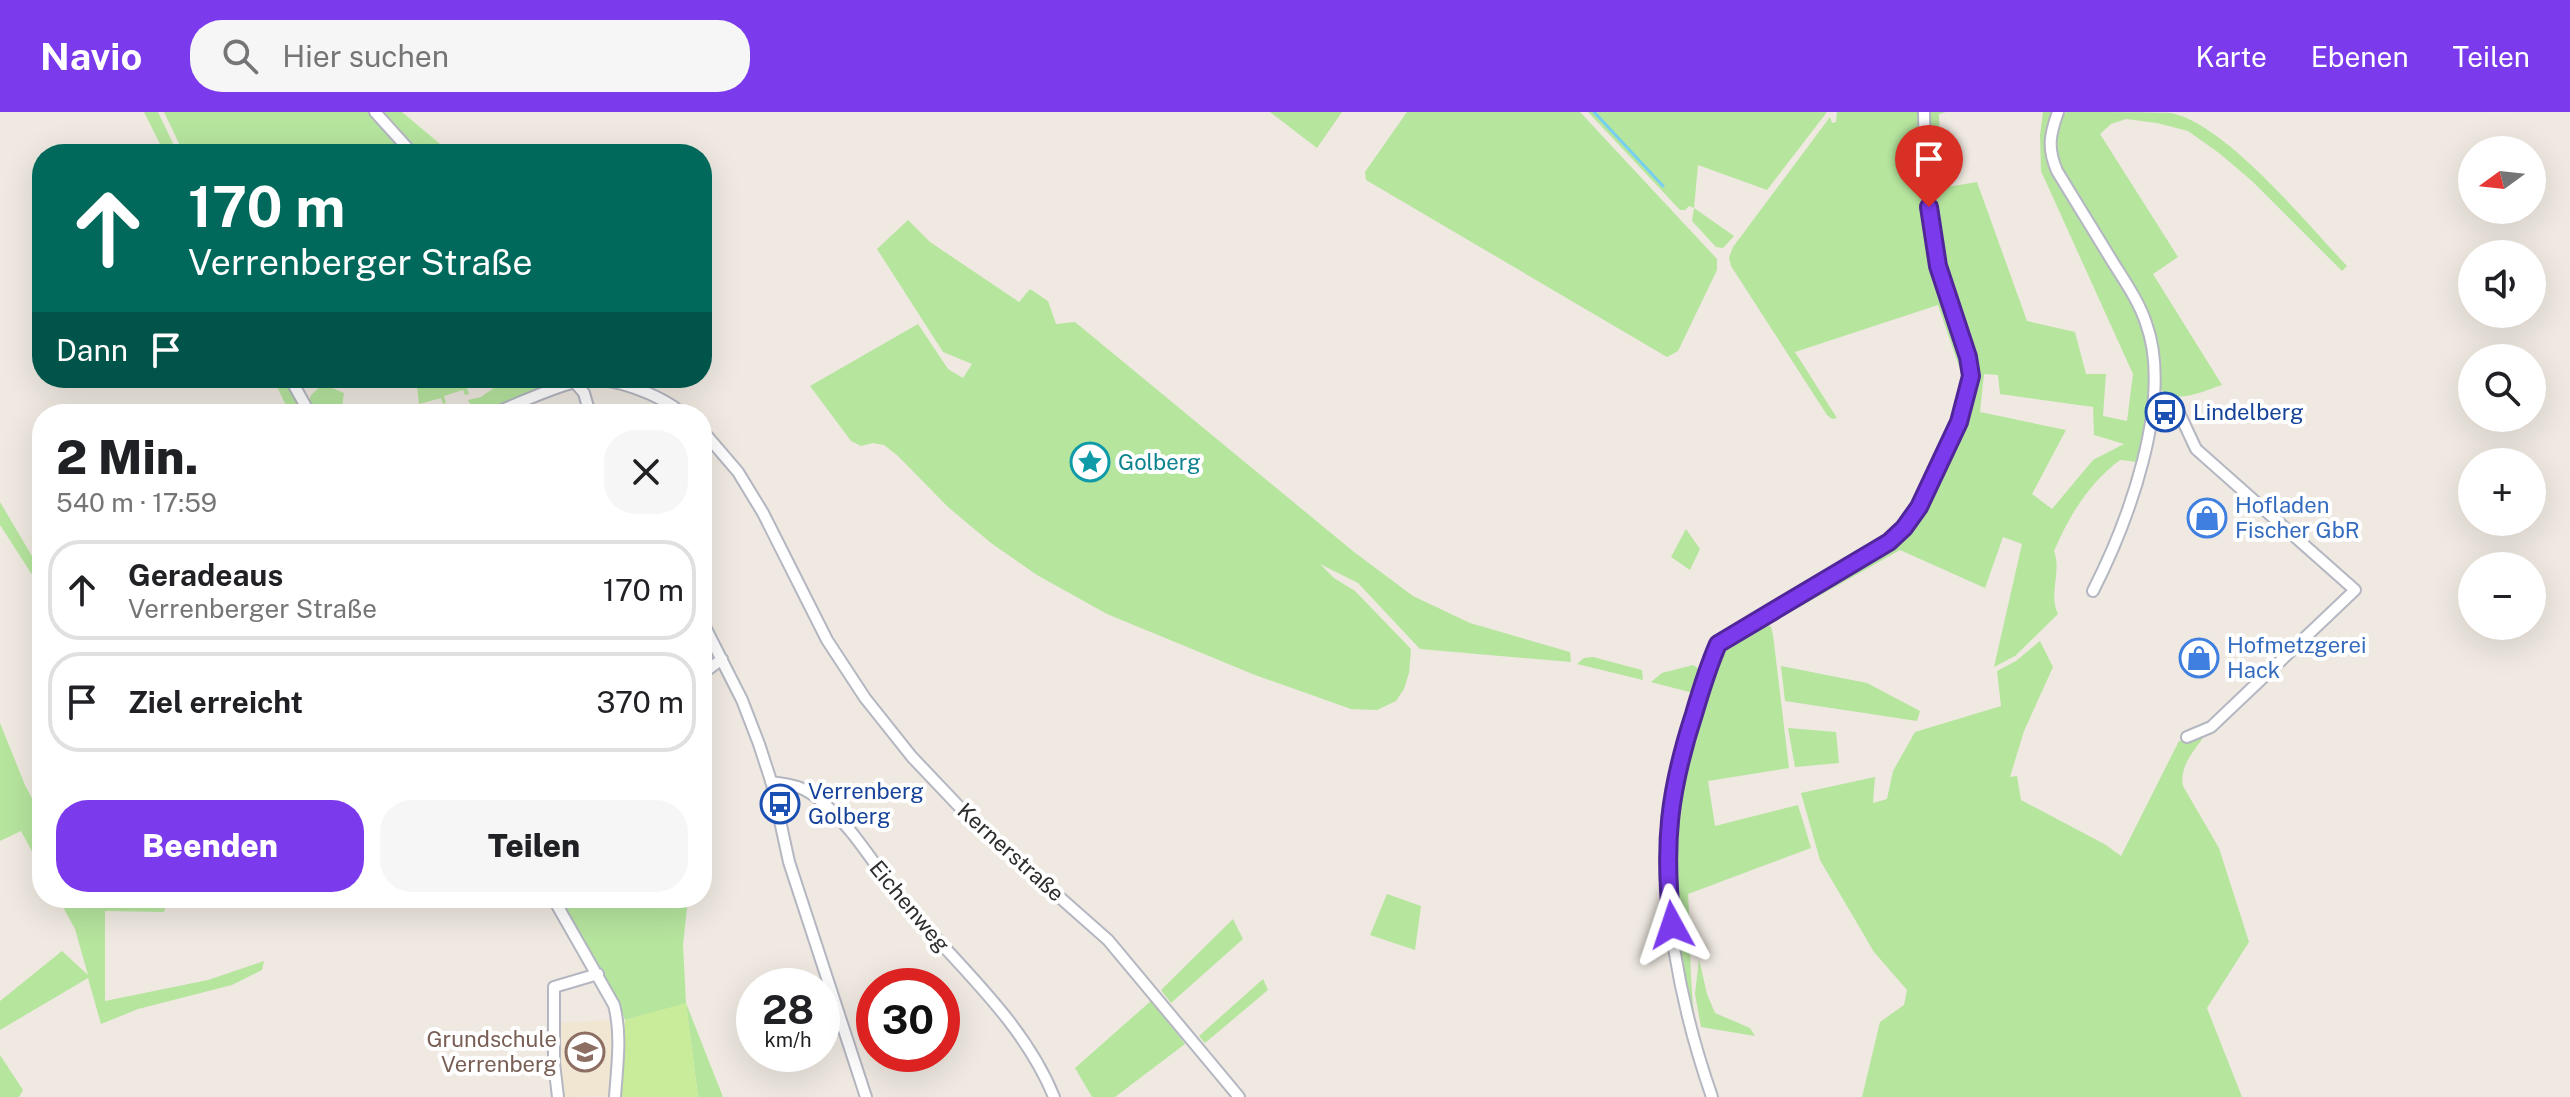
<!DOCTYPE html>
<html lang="de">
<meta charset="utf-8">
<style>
body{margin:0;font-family:"Public Sans",sans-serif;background:#f6f6f6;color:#202124;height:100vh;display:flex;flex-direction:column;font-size:30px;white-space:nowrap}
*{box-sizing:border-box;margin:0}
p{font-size:26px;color:#757577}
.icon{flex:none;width:44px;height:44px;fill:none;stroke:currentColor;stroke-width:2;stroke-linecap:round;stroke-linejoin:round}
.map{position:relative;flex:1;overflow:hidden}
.side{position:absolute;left:32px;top:292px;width:680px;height:504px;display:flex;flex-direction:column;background:#fff;border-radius:32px;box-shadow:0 8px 32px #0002}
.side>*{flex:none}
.guide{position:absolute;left:32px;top:32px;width:680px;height:244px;border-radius:32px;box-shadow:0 8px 32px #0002;background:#00695c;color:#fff;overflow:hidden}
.needle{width:52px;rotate:255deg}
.buttons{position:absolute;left:2458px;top:24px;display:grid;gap:16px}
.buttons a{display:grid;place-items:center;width:88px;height:88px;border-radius:50%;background:#fff;box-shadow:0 8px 32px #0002;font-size:40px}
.speed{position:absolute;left:736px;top:856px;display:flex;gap:16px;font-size:40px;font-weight:700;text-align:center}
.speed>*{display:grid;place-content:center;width:104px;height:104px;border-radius:50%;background:#fff;box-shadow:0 8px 32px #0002;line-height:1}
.speed small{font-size:20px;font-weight:400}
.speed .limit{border:12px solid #d22;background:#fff;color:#111}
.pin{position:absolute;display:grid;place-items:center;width:68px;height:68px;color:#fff;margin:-82px -34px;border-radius:50% 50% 50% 0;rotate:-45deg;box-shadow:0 0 8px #0007}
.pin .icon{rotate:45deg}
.me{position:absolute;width:88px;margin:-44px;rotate:355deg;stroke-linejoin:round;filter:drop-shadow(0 0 6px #0008)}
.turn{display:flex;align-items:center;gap:28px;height:168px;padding:0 24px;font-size:36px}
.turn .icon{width:104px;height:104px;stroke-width:2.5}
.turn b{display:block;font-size:56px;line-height:68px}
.then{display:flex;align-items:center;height:76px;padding:0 24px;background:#0003;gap:16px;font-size:30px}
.round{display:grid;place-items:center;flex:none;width:84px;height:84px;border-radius:32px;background:#f6f6f6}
.head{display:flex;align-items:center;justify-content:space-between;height:136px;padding:0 24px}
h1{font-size:48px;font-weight:800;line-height:60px}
.action{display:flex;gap:16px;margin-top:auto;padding:16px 24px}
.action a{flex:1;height:92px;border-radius:32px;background:#7c3aed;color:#fff;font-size:32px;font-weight:800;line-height:92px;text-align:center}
.action a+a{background:#f6f6f6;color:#202124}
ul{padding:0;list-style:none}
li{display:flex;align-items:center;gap:24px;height:100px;margin:0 16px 12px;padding:0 8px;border:4px solid #e0e0e0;border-radius:32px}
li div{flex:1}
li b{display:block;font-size:30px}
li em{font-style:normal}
header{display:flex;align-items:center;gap:48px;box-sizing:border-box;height:112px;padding:0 40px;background:#7c3aed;color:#fff}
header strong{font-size:38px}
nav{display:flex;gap:44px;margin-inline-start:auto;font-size:28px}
.search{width:560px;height:72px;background:#f6f6f6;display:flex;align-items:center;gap:20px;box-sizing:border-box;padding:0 28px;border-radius:32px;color:#757577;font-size:30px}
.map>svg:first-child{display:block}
.education{fill:#f0e6d1}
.green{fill:#b6e59e;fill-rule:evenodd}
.pitch{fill:#c9ec9a}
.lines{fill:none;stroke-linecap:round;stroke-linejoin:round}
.stream{stroke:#75cff0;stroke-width:3}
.street-casing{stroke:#b4b7c1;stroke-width:14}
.street{stroke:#fff;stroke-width:10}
.route-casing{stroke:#51269a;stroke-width:20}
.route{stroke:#7c3aed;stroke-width:14}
.labels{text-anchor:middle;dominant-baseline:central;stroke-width:8;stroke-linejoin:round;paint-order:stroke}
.transit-label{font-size:22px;fill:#164399;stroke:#fff;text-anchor:start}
.culture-label{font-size:22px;fill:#0d838f;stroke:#fff;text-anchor:start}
.shop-label{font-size:22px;fill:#366cbe;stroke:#fff;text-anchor:start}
.street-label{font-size:22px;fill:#2e2e2e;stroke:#fff}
.education-label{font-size:22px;fill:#785e54;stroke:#fff;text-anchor:end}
</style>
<header>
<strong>Navio</strong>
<div class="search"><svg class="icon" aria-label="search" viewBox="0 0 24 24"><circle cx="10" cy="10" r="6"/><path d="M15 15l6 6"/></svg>Hier suchen</div>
<nav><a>Karte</a><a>Ebenen</a><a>Teilen</a></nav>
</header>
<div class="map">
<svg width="2570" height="985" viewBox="0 0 2570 985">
<rect width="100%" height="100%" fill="#efe9e1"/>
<path class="education" d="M611,908L613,927L608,984L562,985L558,952V911Z"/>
<path class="green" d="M144,0H158L178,42H165Z
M164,0H370L407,42H184Z
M382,0H402L452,42H420Z
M1270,0H1342L1317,36Z
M1407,0H1580L1717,147V158L1678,239L1667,245L1366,68L1365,60Z
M1588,0H1827L1767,78L1698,53L1694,96L1734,124L1723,136L1716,135L1692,109L1694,96L1689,94L1685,98H1680Z
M1837,0H1921L1934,154L1967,258L1962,263L1938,193L1795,240L1837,306L1832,307L1827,303L1731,154L1729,146L1733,135L1830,5L1832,11L1836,10Z
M1927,0H1946L1939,2L1941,76L1977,70L2027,209L2075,220L2086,262H2106L2103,304L2127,309L2133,262L2041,59L2040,23L2043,0H2054L2046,34L2051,59L2128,180L2144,214L2151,255L2148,308L2138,350L2120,348C2089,371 2069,404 2054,439C2062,460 2048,481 2058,502L2015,544L1994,555L2022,432L2003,425L1985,476L1900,438L1775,509V502L1868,450L1891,434L1906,420L1923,397L1964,312L1975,265L1949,184L1934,118ZM1984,262L1998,263L2000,282L2093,295L2094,323L2124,332L2093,348L2052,397L2032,382L2066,318L1980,300Z
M2066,0C2095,0 2144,0 2171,1C2226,12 2308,113 2347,154L2342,159L2252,69L2219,41L2188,19L2157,11L2126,7L2111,12L2100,22L2178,145L2153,162L2222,273C2203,279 2173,295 2158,274L2155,231L2059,57C2054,38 2050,16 2066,0Z
M908,108L930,130L1019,190L1030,177L1048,189L1056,212L1075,210L1354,440L1413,484L1470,511L1570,540L1571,550L1420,537L1358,471L1320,452L1334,466L1355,479L1411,537L1409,561L1404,577L1396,589L1377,598L1351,597L1255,563L1107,502L1037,463L991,431L948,395L898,344L884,333L873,331L861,334L851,329L810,274L918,212L948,257L963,266L972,252L943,240L877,137Z
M273,266H287L307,302H290Z
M416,266H420L421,270L483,266L467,276L469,282L465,283L463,278L444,284L446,291L443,292L441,286L419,292Z
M508,266H562L558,274L483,302H461L472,296L468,288L481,285Z
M323,272L344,281L341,302H313L308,294L311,283Z
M0,390L42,461V478L0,413Z
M1686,417L1700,437L1690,458L1671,445Z
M1763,510L1771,515L1773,523L1789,656L1708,669L1715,714L1798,693L1811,736L1688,782C1691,827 1689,872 1696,916L1684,875L1673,787L1674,694L1710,560L1720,538L1731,528Z
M2040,529L2053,555L2024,619L2010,665L2017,664L2021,688L2106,733L2121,744L2179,629L2194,628L2205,623C2194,639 2179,654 2183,674L2219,736L2249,830L2207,896L2242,985H1862L1880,910L1904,893L1907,878L1874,840L1820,748L1801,681L1875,665L1873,691L1887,687L1893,659L1915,620L2001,594L1997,559L2016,549Z
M1593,545L1642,558L1643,568L1577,552L1584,546Z
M1693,553C1706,560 1700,570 1697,582L1651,570L1662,561Z
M1781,554L1867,571L1920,599L1917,609L1785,589Z
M0,611L25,673L42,705V758L21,719L0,729Z
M1788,616L1836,620L1839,651L1795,655Z
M1387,782L1421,794L1415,838L1370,823Z
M58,786H97L119,791L167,788L164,800L105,799V889L208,868L264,849L262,858L232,873L138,897L101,912L88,866L0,918V889L62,839L88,863L75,817Z
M557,786H688L683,833L686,891L723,985H698L686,892L625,908L615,884Z
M1233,807L1243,827L1171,891L1161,878Z
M1699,847L1707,882L1715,901L1750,916L1755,924L1701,915L1695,882Z
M1263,867L1268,878L1205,931L1199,924Z
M1152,888L1185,932L1115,985H1092L1075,956Z
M0,943L23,978L19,985H0Z"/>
<path class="pitch" d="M686,891L698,985H620L625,908Z"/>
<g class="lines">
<path class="stream" d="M1594,0L1663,74"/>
<defs>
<path id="street" d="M375,0L413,42
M2058,0C2050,22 2047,36 2057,59C2076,90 2095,121 2114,152C2126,171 2139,190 2146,211C2174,288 2128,410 2093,479
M290,266L310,302
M571,266L584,281L590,302
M2154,285L2174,290L2196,337L2355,478L2211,615L2187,625
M492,302C520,291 550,276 579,269C609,262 661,283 683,302
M702,318L738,360L763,401L827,528L865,586L912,645L969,705L1108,828L1239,985
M702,509L742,588L759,632L772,672L789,750L866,985
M702,562L722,547
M771,670C794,673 803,674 821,689C854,716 875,755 902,788C954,850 1023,908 1054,985
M553,786L614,893C622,923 617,954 615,985
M558,985L554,951V875L598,862
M1712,985C1682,899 1656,782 1671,690C1675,660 1684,631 1694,602C1701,578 1708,555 1718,532L1889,430C1899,420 1908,410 1917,398C1935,373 1971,293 1971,263C1970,230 1945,186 1937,152C1926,103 1925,50 1924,0"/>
</defs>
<use href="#street" class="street-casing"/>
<use href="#street" class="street"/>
</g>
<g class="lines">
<defs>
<path id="route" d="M1672,813C1663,732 1669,679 1694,602C1701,578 1708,555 1718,532L1889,430L1904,416L1919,395L1959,310L1971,264L1968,245L1938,154L1929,95"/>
</defs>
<use href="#route" class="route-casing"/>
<use href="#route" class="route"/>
</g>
<defs>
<symbol id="bus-ring" viewBox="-11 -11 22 22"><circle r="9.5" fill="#fff" stroke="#1a4fb4" stroke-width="1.5"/><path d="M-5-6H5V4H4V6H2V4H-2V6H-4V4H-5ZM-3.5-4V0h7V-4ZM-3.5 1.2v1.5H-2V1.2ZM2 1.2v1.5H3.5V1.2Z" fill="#1a4fb4"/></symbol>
<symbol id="sight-ring" viewBox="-11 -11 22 22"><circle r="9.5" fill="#fff" stroke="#0f9aa8" stroke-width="1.5"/><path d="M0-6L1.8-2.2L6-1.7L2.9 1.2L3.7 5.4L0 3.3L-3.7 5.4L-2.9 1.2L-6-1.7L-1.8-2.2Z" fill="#0f9aa8"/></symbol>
<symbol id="shop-ring" viewBox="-11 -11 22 22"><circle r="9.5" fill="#fff" stroke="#3f7fe0" stroke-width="1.5"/><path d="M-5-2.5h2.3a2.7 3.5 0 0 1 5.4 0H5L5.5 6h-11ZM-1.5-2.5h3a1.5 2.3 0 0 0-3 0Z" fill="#3f7fe0"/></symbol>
<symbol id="school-ring" viewBox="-11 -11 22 22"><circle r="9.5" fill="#fff" stroke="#8d6e63" stroke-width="1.5"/><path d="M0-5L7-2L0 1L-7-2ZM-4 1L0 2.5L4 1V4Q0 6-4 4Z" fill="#8d6e63"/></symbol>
</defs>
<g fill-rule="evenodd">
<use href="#bus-ring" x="2143" y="278" width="44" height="44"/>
<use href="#sight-ring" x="1068" y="328" width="44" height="44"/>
<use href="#shop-ring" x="2185" y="384" width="44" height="44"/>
<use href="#shop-ring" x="2177" y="524" width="44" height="44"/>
<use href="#bus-ring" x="758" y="670" width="44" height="44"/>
<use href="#school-ring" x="563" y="918" width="44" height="44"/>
</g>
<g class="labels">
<g class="transit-label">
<text x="2193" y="300">Lindelberg</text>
<text x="808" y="679">Verrenberg<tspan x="808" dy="25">Golberg</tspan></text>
</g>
<g class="culture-label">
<text x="1118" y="350">Golberg</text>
</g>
<g class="shop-label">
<text x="2235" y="393">Hofladen<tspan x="2235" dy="25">Fischer GbR</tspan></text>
<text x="2227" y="533">Hofmetzgerei<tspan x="2227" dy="25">Hack</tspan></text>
</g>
<g class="street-label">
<text transform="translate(1011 740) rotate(42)">Kernerstraße</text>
<text transform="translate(910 794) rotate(50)">Eichenweg</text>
</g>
<g class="education-label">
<text x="557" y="927">Grundschule<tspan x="557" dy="25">Verrenberg</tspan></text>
</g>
</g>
</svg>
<div class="buttons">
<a><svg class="needle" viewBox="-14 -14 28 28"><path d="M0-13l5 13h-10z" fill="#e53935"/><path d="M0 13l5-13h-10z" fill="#757577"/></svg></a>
<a><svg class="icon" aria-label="sound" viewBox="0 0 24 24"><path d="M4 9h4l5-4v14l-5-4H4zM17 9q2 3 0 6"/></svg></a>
<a><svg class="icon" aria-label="search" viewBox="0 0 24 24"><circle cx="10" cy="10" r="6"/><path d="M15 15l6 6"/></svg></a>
<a>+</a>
<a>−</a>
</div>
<div class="speed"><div>28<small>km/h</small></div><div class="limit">30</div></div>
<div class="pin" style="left:1929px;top:95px;background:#d93025"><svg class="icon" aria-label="arrive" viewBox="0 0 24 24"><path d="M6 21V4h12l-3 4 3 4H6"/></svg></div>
<svg class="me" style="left:1672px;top:813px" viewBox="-20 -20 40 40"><path d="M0-17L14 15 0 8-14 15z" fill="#7c3aed" stroke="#fff" stroke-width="4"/></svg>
<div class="guide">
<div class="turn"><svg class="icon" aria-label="ahead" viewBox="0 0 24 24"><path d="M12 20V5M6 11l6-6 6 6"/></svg><div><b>170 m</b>Verrenberger Straße</div></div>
<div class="then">Dann<svg class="icon" aria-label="arrive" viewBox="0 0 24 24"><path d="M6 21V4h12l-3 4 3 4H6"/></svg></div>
</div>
<section class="side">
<div class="head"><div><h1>2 Min.</h1><p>540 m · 17:59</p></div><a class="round"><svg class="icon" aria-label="close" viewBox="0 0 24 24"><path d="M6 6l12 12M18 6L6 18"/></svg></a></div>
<ul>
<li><svg class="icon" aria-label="ahead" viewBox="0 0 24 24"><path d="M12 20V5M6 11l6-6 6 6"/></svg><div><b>Geradeaus</b><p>Verrenberger Straße</p></div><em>170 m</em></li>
<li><svg class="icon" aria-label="arrive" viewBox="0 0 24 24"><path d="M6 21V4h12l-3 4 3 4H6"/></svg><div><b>Ziel erreicht</b></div><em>370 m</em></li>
</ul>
<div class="action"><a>Beenden</a><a>Teilen</a></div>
</section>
</div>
